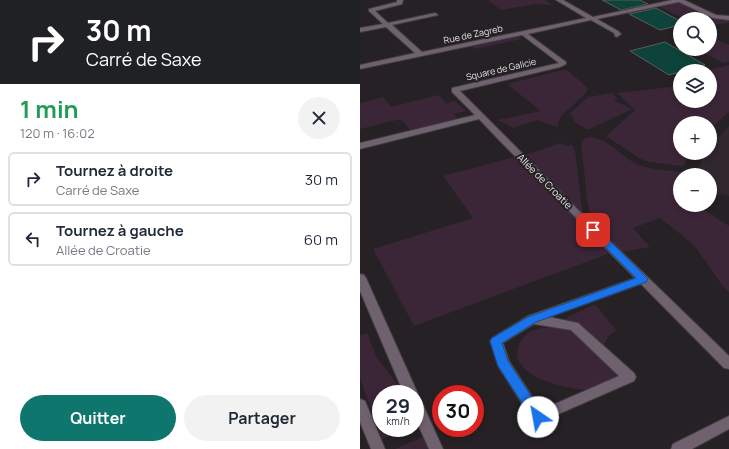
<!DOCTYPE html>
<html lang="fr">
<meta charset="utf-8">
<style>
body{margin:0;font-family:Manrope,sans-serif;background:#f2f2f3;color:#1f2937;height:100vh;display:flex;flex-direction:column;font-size:15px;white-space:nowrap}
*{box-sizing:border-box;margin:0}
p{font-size:13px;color:#747a83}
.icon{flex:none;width:22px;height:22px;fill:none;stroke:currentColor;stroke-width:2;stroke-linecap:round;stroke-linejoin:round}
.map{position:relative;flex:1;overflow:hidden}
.sheet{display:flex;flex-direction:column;background:#fff;width:360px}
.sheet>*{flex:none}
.top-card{background:#202124;color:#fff;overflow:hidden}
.fabs{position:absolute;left:313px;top:12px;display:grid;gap:8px}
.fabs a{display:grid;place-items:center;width:44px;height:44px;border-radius:50%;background:#fff;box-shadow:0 2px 6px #0003;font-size:20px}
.speed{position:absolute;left:12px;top:385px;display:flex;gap:8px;font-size:20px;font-weight:700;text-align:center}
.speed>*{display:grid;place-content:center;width:52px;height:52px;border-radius:50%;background:#fff;box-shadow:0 2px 6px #0003;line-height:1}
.speed small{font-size:10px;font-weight:400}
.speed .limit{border:6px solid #d22;background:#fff;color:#111}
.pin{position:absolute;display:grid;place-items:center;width:34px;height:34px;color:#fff;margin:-17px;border-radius:8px;box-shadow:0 2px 6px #0006}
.me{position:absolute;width:44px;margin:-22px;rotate:327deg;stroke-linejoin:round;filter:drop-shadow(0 0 3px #0008)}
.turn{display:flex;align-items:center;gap:14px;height:84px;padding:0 20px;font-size:18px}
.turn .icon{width:52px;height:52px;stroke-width:2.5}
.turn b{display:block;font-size:28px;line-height:34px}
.round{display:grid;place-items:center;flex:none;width:42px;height:42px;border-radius:21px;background:#f2f2f3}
.head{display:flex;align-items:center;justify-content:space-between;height:68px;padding:0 20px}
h1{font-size:24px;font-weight:700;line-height:30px;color:#1e9e55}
.action{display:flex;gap:8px;margin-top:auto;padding:8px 20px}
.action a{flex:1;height:46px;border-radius:24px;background:#0f766e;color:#fff;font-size:16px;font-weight:700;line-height:46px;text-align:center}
.action a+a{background:#f2f2f3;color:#1f2937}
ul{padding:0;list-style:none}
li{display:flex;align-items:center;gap:12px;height:54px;margin:0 8px 6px;padding:0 12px;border:2px solid #e0e1e3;border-radius:6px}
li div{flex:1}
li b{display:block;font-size:15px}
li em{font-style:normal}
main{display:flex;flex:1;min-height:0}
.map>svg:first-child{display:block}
.built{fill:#31282f}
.green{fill:#3b2638}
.building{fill:#0d433a;stroke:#575e5c}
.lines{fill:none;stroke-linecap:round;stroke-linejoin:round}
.pedestrian-casing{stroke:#403c3f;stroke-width:2}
.minor-casing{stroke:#403c3f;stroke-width:2}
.tertiary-casing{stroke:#403c3f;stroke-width:2}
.pedestrian{fill:#6f616d;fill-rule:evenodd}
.minor{fill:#6f616d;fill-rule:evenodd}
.tertiary{fill:#6f616d;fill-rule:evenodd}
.route{fill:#1a73e8;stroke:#114b97}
.labels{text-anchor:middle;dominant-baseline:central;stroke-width:4;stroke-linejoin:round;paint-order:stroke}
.far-street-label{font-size:9px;fill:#e5e2e5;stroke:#252124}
.street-label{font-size:10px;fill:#e5e2e5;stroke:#252124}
</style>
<main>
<section class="sheet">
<div class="top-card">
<div class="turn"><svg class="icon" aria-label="right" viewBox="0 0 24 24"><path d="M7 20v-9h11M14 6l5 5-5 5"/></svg><div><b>30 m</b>Carré de Saxe</div></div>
</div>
<div class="head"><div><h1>1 min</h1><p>120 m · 16:02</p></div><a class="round"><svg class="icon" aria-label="close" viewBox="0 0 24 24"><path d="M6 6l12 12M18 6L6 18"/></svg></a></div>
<ul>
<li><svg class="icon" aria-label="right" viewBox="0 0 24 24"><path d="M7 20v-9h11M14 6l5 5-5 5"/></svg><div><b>Tournez à droite</b><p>Carré de Saxe</p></div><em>30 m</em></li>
<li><svg class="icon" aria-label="left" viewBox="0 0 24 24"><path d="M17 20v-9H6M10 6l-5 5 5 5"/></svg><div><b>Tournez à gauche</b><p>Allée de Croatie</p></div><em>60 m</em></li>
</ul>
<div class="action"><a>Quitter</a><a>Partager</a></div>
</section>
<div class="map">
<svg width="369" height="449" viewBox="0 0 369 449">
<rect width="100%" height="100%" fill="#252124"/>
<path class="built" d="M369,126V196L350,193V175H337L343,157L345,153H350V146Z"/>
<path class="green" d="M128,0H185L193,5L176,4L141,10Z
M317,2C335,3 350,22 368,20L369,23L350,25V19H325L300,7Z
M158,36L162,39L115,49L112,46Z
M350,36L369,45V62L363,63L336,49H350Z
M369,65V112L350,129V123H320V153H328L325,164L321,166L289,162L279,158L246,136L275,110L257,93L320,86V101H350V71H344Z
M203,70H207L228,88L226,93L201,116L197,127L177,120L154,128L138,120L181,111L147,84Z
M252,93L258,99L253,100L272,109L230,129H226L215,122L210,113L228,97Z
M78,95L86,103L95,101L106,111L94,114L98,119L51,131L41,119L0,129V103L23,97L31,107Z
M230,137C248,139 260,155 275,163C288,170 307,170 321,172L323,175H320V181L314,190L320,194V205H337L369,226V292L362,285L334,245L300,218L273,228L290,247L261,252L230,215L227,198L221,143L225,138Z
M200,143L207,146L212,145L215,150L222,210L248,254L54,326L13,249L113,218L83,176L178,151Z
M235,304L256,330L248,337L242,348L256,370L255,380C250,383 242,390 236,390C212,392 135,375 163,338C170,328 185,327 196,328L208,317Z
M7,333L17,358L40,388L42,394H21V428H50L22,439L0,378V335Z
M63,437L68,449H35Z"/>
<path class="building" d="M242,0H280L288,4L261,10Z
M296,8L320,21V25L300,30L269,14Z
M305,42L345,65L309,75L270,51Z"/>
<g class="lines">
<defs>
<path id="pedestrian" d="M140,137H146L236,228L238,230L236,232H230L140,141Z"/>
<path id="minor" d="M37,0H43L42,4L15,11L28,23L75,13L78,15L32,25L62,52L226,18L196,0H203L233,17L312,0H324L356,15L369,16V20L353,18L319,2L237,19L258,31L261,34L257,37L255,36L254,33L231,20L168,34L206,62V64L200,67L100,91L146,137L147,139L146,141H140L119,119L0,149V143L115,115L92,92V88L199,63L162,35L0,69V65L55,53L26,27L0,32V28L23,24L9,11V9L37,2Z
M233,227L237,228L369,356V369L364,368L281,284L189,317L218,323L274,373L276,377L274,381L178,423L173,421L138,366L130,341L132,338L168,316L275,278L229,232L228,230ZM174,324L211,330L259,376L181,410L149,361L143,343Z
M0,399L5,401L25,449H11L0,422Z
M369,416V429L332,449H311L313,444Z"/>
<path id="tertiary" d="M0,274L4,275L6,278L58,394L56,397L60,398L83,449H69L55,418V394H44L0,291Z"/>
</defs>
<use href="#pedestrian" class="pedestrian-casing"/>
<use href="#minor" class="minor-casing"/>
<use href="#tertiary" class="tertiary-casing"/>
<use href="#pedestrian" class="pedestrian"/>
<use href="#minor" class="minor"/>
<use href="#tertiary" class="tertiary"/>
</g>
<path class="route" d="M230,227H236L288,279L286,282L176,322L142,343L148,361L185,417L183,421L178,422L174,421L138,366L130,341L132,338L168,317L276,278L228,230Z"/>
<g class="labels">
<g class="far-street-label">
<text transform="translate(113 34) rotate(-12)">Rue de Zagreb</text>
<text transform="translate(141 69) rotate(-13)">Square de Galicie</text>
</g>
<g class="street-label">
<text transform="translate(185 181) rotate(45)">Allée de Croatie</text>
</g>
</g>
</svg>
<div class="fabs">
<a><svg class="icon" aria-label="search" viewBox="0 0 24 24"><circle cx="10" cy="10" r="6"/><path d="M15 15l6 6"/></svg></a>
<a><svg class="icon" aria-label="layers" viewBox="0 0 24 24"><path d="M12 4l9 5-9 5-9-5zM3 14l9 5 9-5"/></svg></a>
<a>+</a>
<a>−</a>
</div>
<div class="speed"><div>29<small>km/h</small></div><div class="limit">30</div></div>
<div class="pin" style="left:233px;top:230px;background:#d93025"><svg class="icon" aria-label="arrive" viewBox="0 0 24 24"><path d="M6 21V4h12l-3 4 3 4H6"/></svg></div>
<svg class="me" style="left:178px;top:417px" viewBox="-20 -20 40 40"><circle r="19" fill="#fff"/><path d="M0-13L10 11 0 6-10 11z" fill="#1a73e8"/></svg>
</div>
</main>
